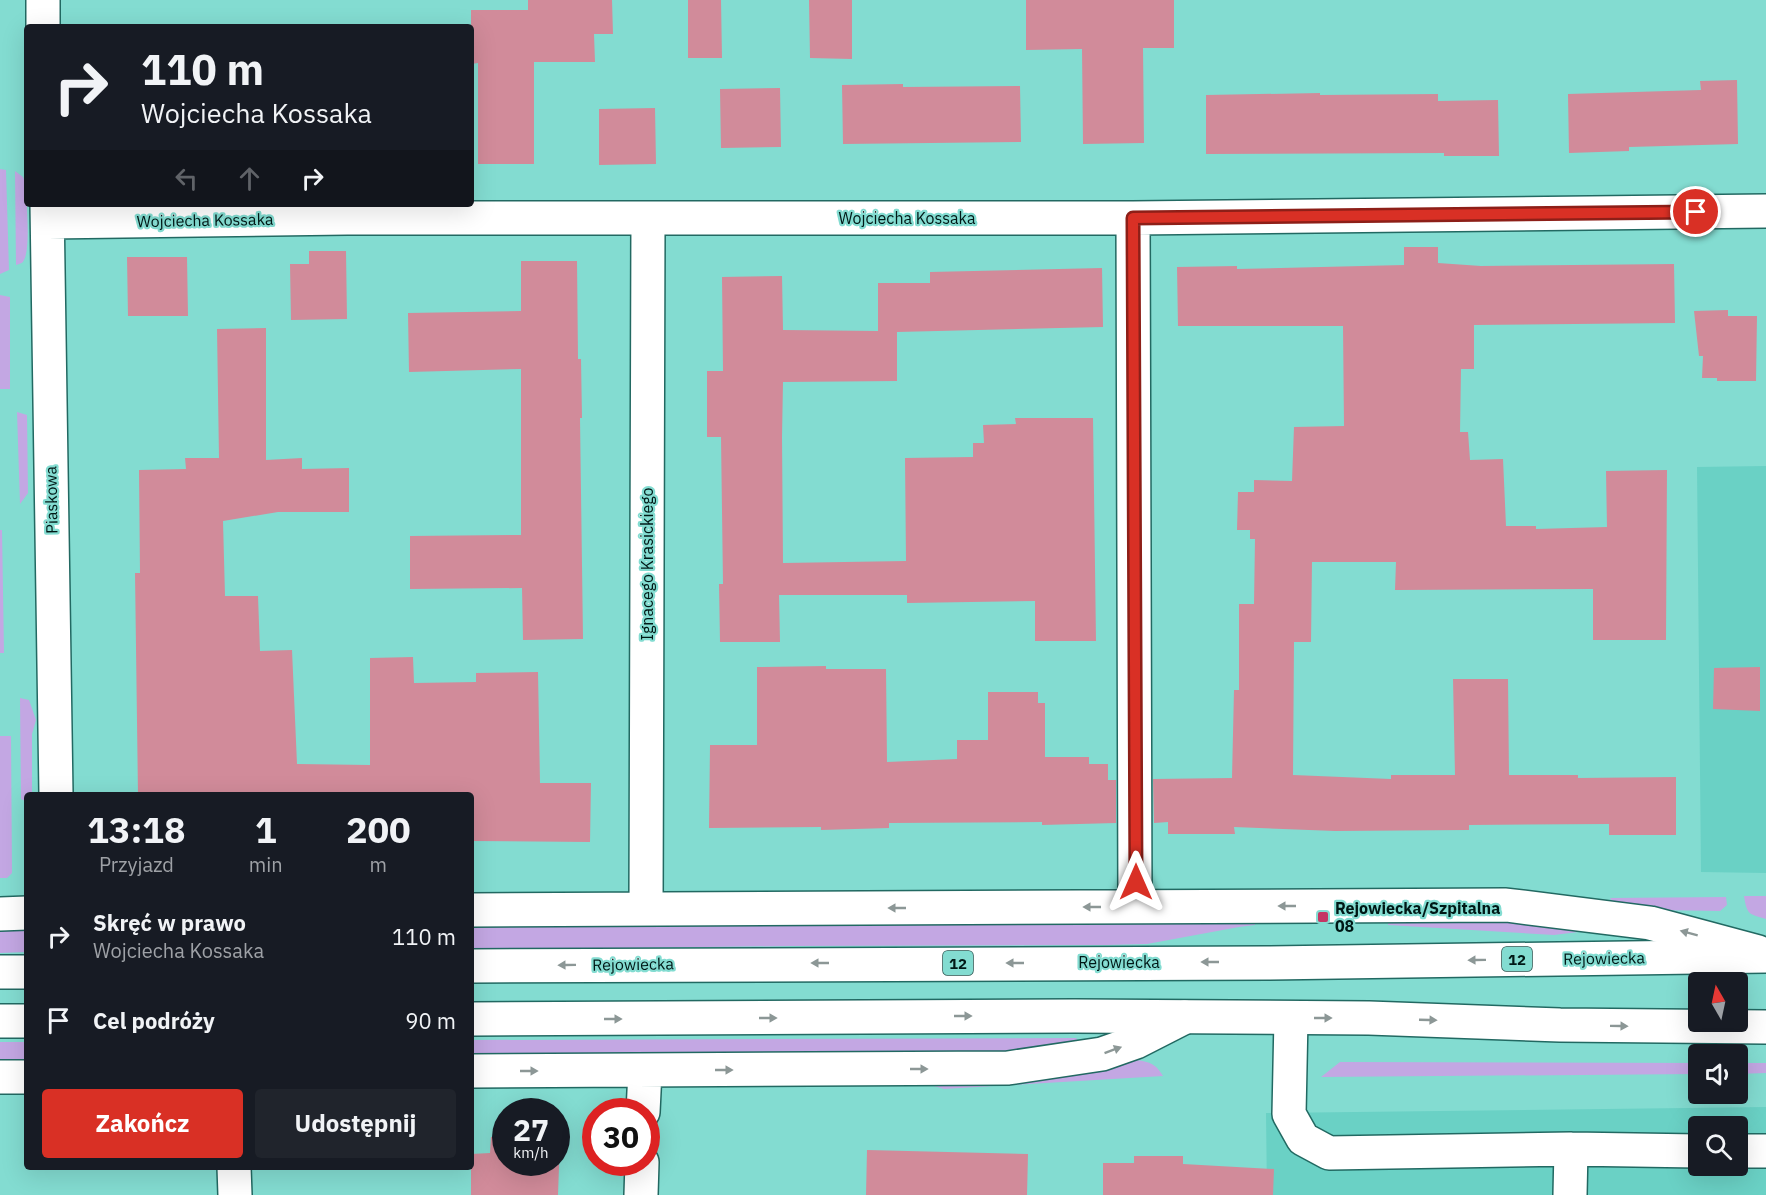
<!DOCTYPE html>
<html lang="pl">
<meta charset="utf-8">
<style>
body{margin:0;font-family:"IBM Plex Sans",sans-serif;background:#20242c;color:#f1f3f6;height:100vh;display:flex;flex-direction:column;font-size:22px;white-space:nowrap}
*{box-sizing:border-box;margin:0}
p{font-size:20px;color:#9ea1a6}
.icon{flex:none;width:33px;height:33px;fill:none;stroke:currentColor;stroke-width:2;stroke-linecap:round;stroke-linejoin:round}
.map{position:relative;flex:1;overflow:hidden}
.details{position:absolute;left:24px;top:792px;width:450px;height:378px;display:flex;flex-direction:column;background:#171b24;border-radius:6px;box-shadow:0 6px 24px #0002}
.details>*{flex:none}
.top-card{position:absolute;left:24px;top:24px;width:450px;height:183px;border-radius:6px;box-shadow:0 6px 24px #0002;background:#171b24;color:#f1f3f6;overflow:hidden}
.needle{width:39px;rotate:351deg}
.tools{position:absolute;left:1688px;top:972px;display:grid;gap:12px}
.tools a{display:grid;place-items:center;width:60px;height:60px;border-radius:6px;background:#171b24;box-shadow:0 6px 24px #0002;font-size:30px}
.speed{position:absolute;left:492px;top:1098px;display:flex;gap:12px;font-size:30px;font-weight:700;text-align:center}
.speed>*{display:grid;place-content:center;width:78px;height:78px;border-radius:50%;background:#171b24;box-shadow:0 6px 24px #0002;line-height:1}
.speed small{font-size:15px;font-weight:400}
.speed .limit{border:9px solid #d22;background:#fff;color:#111}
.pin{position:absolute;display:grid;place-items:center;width:51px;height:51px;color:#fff;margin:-26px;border:3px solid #fff;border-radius:50%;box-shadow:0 2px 6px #0007}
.me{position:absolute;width:66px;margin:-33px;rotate:0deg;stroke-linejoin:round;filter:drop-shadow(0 0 4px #0008)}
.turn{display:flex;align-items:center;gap:21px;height:126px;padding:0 18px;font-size:27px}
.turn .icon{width:78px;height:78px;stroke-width:2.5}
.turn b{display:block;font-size:42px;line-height:51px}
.lanes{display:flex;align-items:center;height:57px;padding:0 18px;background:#0003;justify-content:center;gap:30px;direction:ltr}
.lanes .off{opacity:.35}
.eta{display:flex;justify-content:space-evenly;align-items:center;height:102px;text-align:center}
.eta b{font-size:36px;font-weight:700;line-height:42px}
.cta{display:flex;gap:12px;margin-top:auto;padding:12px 18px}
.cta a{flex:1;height:69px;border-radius:6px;background:#d93025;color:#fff;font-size:24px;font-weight:700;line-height:69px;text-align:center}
.cta a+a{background:#20242c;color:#f1f3f6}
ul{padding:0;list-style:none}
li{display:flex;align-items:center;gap:18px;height:84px;padding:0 18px}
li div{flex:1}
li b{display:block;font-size:22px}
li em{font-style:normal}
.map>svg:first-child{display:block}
.built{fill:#6ad1c5;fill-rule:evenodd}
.green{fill:#c3a7e3}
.building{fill:#d18b9a}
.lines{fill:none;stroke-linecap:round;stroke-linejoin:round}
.minor-casing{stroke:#226962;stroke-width:36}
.highway-casing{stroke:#226962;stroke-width:36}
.minor{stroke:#fff;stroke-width:33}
.highway{stroke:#fff;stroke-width:33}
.oneway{fill:#8c9796}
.route-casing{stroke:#8d1f18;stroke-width:15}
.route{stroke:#d93025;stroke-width:10}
.poi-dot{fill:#c43664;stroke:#83dcd1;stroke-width:2}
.labels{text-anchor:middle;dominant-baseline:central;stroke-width:4.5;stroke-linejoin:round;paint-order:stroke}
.shield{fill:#83dcd1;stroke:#27534e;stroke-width:1.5}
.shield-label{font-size:15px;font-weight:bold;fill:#001816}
.street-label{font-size:16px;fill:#001816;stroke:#83dcd1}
.poi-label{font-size:16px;font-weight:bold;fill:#001816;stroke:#83dcd1;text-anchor:start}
</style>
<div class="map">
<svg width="1766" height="1195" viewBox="0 0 1766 1195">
<rect width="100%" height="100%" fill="#83dcd1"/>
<path class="built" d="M1766,466V873L1701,872L1697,467Z
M1766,1107V1195H1267L1266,1113ZM1698,1126H1737V1166H1698Z"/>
<path class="green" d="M0,169L6,170L9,270L0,274Z
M15,171L23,177L26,185C26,201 31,247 24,260C22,264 21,263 16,265Z
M0,295L10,297V389H0Z
M17,412L27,415L28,493L20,504Z
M0,530H2L4,653H0Z
M20,698L29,700L36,720L32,734V792L31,795H27V802L21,799Z
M0,736H11L12,873L7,878H0Z
M1744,896H1766V919C1748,914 1747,914 1744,896Z
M1726,897L1727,905L1720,911L1657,910L1615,905L1610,898Z
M1389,916L1484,919L1584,926L1586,931L1554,935L1388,925Z
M1255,919V925L1239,927L1147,944L1107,945L793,946L471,950V925Z
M0,929H27V952L0,953Z
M1076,1038L1079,1042L997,1057L471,1060V1040Z
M0,1042H27V1066H0Z
M1137,1060C1150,1062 1156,1064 1163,1076L944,1089L924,1083L1007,1077Z
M1340,1062L1698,1063V1074L1321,1077Z
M1737,1063H1766V1073L1737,1074Z"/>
<path class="building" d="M528,0H612L613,34H594L595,62H534V164H478V63L471,64V10H528Z
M688,0H721L722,58H688Z
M809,0H852V59L810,58Z
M1026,0H1174V48H1143L1144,143L1083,144L1082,49L1026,50Z
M1737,80L1738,144L1629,147V151L1569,153L1568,94L1701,90L1700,81Z
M903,84V87L1020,86L1021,142L843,144L842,85Z
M780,88L781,147L721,148L720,89Z
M1320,93V95L1438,94V101L1498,100L1499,156H1444V153L1206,154V95Z
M655,108L656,164L599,165V109Z
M1404,247H1438V263L1481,266L1674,264L1675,323L1474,325V369H1461L1460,432H1468L1470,460L1503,459L1506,526H1536V529L1607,527L1606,471L1667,470L1666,640H1593V589L1395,590L1396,562H1312L1311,642H1294L1293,775L1391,779V775H1455L1453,679H1508L1509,775H1578V778L1676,777V835H1609V824L1469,825V830L1335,831L1234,827L1235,834H1168V822L1154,823L1153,779L1232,778L1234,690H1239V604H1254L1255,539H1250V530H1237L1238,492H1254V480L1292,481L1294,427L1344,426L1343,326H1178L1177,267L1237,266V269L1404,265Z
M309,251H346L347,319L291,320L290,264H309Z
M127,257H187L188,316H128Z
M521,261H577L578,359H581L582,418H580L583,639L523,640L522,588L410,589V536L521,535V369L409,372L408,313L521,311Z
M1102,268L1103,327L897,332V381L783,382L782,437L783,563L906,561L905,458L973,457V443H984L983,425L1016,424L1015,418H1093L1096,641H1035V601L907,603V595H779L780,642H720L719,584H723L721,437H707V371H723L722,277L782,276L783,330L878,331V283H930V272Z
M1728,310V316H1757L1756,381H1717V378H1702L1703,356H1699L1694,311Z
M266,328V460L302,458V469L349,468V512H278L223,521L225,596H258L260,651L292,650L297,764L370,765V658L413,657L414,683L476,682V673L538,672L540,783H591L590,842L471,841V795H138L135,573H140L139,470L186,469L185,458H219L217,329Z
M826,666V669H886L887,762L957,759V740H988V692H1038V703H1045V757H1089V764H1108V780H1116V823L1042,825V822L889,823V828L821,830V827L709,828L710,745H757V667Z
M1760,667V711L1713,709L1714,668Z
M491,1137H506V1162H556V1139H560L558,1195H471V1154L490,1153Z
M867,1150L1028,1154L1027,1195H866Z
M1134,1156H1183V1164L1274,1169L1273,1195H1103V1163H1134Z"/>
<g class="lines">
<defs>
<path id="minor" d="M43,0V27
M47,204L56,795
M1133,218L1135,906
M48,222L347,218H1133L1766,211
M646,909L648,218
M471,910L1506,905L1650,923L1758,952
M0,914L27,913
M1291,1018L1289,1114L1303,1139L1329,1153L1571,1149L1698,1151
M471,1071L1008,1068L1102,1054L1136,1042L1185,1017
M0,1077H27
M643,1112L645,1071
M1737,1151H1766
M234,1167L235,1195
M641,1195L642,1162
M1570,1195L1571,1149"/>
<path id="highway" d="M471,966L1268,963L1766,956
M0,972H27
M471,1019L1075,1016L1369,1018L1560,1025L1766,1027
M0,1021H27"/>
</defs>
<use href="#minor" class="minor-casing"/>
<use href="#highway" class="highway-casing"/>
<use href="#minor" class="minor"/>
<use href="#highway" class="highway"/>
</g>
<defs><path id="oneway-solid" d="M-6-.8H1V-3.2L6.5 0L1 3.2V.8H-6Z" transform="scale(1.5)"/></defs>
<g class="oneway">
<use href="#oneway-solid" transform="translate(1287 906) rotate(180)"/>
<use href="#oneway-solid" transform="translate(1092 907) rotate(180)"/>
<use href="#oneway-solid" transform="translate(897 908) rotate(180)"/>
<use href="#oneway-solid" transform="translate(1689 933) rotate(-165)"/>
<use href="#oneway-solid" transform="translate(1477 960) rotate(179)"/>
<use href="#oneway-solid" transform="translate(1210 962) rotate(180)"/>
<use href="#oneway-solid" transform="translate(820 963) rotate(180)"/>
<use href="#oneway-solid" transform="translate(1015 963) rotate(180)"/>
<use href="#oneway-solid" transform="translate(567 965) rotate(179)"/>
<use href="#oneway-solid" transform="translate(963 1016)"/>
<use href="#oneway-solid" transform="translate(768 1018)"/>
<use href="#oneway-solid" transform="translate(1323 1018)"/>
<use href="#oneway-solid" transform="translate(613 1019)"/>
<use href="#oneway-solid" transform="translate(1428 1020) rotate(2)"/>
<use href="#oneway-solid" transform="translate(1619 1026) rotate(1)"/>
<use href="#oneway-solid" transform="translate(1113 1050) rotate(-20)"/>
<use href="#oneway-solid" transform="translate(919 1069)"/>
<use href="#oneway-solid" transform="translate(724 1070)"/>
<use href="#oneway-solid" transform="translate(529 1071)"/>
</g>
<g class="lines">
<defs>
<path id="route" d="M1136,882L1133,218L1696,212"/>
</defs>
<use href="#route" class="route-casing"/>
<use href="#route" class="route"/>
</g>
<rect class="poi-dot" x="1317" y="911" width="12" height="12" rx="3"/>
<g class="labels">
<g class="shield">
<rect x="1502" y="947" width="30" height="24" rx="4.5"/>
<rect x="943" y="951" width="30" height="24" rx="4.5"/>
</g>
<g class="shield-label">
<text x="1517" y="959">12</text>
<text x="958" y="963">12</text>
</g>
<g class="street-label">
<text x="907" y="218">Wojciecha Kossaka</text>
<text transform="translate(205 220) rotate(-1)">Wojciecha Kossaka</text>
<text transform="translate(51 500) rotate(-91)">Piaskowa</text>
<text transform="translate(647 564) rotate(-90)">Ignacego Krasickiego</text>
<text transform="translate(1604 958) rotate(-1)">Rejowiecka</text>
<text x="1119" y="962">Rejowiecka</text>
<text transform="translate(633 964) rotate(-1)">Rejowiecka</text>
</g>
<g class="poi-label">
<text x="1335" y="908">Rejowiecka/Szpitalna<tspan x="1335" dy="18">08</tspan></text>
</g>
</g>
</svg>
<div class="tools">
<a><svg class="needle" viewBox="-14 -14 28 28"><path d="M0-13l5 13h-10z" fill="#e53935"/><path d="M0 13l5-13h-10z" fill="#9ea1a6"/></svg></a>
<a><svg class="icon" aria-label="sound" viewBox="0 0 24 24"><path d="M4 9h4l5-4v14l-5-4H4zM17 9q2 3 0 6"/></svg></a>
<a><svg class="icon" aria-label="search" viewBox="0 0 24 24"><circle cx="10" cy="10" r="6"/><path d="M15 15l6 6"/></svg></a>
</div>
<div class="speed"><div>27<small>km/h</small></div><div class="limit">30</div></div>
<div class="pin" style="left:1696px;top:212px;background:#d93025"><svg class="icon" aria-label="arrive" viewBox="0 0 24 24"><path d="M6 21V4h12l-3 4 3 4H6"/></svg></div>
<svg class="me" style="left:1136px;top:882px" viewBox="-20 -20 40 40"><path d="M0-17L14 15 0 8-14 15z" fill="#d93025" stroke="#fff" stroke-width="4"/></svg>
<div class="top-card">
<div class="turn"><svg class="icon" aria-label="right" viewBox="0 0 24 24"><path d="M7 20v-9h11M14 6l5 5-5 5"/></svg><div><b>110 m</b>Wojciecha Kossaka</div></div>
<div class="lanes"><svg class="icon off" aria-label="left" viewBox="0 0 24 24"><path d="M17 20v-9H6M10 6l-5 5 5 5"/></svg><svg class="icon off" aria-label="ahead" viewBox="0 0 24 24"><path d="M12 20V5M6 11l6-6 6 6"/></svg><svg class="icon" aria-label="right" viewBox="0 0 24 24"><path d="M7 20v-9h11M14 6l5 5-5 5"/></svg></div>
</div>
<section class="details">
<div class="eta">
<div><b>13:18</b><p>Przyjazd</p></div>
<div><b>1</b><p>min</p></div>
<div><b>200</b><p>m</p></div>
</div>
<ul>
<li><svg class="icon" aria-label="right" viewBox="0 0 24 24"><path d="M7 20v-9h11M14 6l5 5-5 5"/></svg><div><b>Skręć w prawo</b><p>Wojciecha Kossaka</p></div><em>110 m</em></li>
<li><svg class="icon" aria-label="arrive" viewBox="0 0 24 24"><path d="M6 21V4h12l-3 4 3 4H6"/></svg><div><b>Cel podróży</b></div><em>90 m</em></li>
</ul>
<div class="cta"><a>Zakończ</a><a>Udostępnij</a></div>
</section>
</div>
